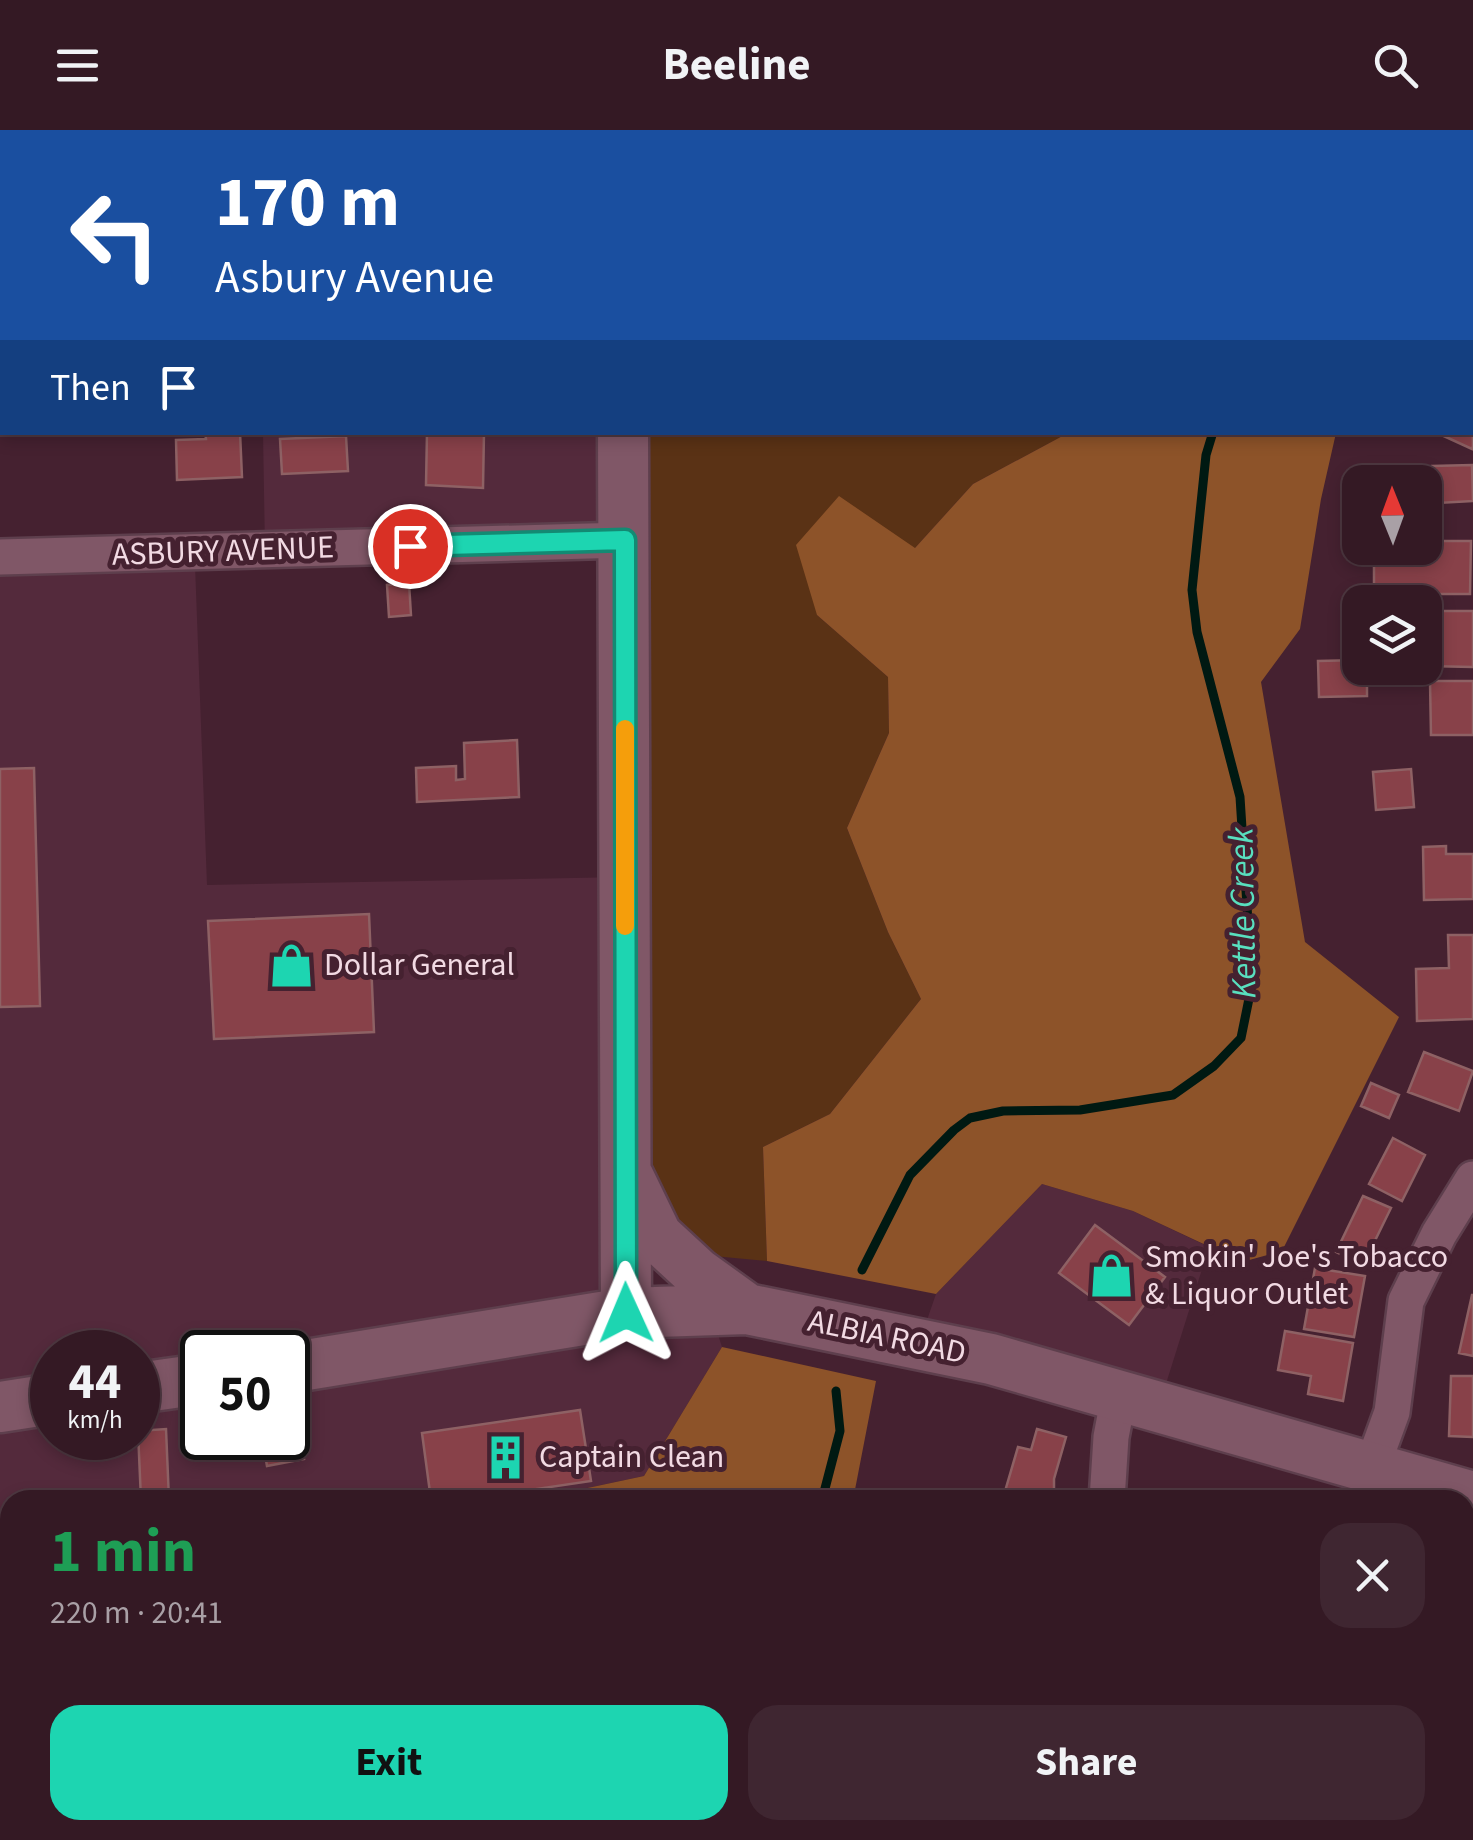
<!DOCTYPE html>
<meta charset="utf-8">
<style>
body{margin:0;font-family:"Source Sans 3",sans-serif;background:#3f2631;color:#f1f3f6;height:100vh;display:flex;flex-direction:column;font-size:38px;white-space:nowrap}
*{box-sizing:border-box;margin:0}
p{font-size:32px;color:#a9a0a6}
.icon{flex:none;width:55px;height:55px;fill:none;stroke:currentColor;stroke-width:2;stroke-linecap:round;stroke-linejoin:round}
.map{position:relative;flex:1;overflow:hidden}
.details{position:absolute;left:0px;top:1360px;width:1475px;height:350px;display:flex;flex-direction:column;background:#341924;border-radius:30px 30px 0 0;box-shadow:0 5px 15px #0003,0 0 0 2px #4e3841}
.details>*{flex:none}
.top-card{position:absolute;left:0px;top:0px;width:1475px;height:305px;box-shadow:0 5px 15px #0003,0 0 0 2px #4e3841;background:#1a4fa0;color:#fff;overflow:hidden}
.needle{width:65px;rotate:359deg}
.buttons{position:absolute;left:1342px;top:335px;display:grid;gap:20px}
.buttons a{display:grid;place-items:center;width:100px;height:100px;border-radius:20px;background:#341924;box-shadow:0 5px 15px #0003,0 0 0 2px #4e3841;font-size:50px}
.speed{position:absolute;left:30px;top:1200px;display:flex;gap:20px;font-size:50px;font-weight:700;text-align:center}
.speed>*{display:grid;place-content:center;width:130px;height:130px;border-radius:50%;background:#341924;box-shadow:0 5px 15px #0003,0 0 0 2px #4e3841;line-height:1}
.speed small{font-size:25px;font-weight:400}
.speed .limit{border:5px solid #111;border-radius:15px;background:#fff;color:#111}
.pin{position:absolute;display:grid;place-items:center;width:85px;height:85px;color:#fff;margin:-42px;border:5px solid #fff;border-radius:50%;box-shadow:0 2px 10px #0007}
.me{position:absolute;width:110px;margin:-55px;rotate:359deg;stroke-linejoin:round;filter:drop-shadow(0 0 8px #0008)}
.turn{display:flex;align-items:center;gap:35px;height:210px;padding:0 50px;font-size:45px}
.turn .icon{width:130px;height:130px;stroke-width:2.5}
.turn b{display:block;font-size:70px;line-height:85px}
.then{display:flex;align-items:center;height:95px;padding:0 50px;background:#0003;gap:20px;font-size:38px}
.round{display:grid;place-items:center;flex:none;width:105px;height:105px;border-radius:30px;background:#3f2631}
.summary{display:flex;align-items:center;justify-content:space-between;height:170px;padding:0 50px}
h1{font-size:60px;font-weight:700;line-height:75px;color:#1e9e55}
.cta{display:flex;gap:20px;margin-top:auto;padding:20px 50px}
.cta a{flex:1;height:115px;border-radius:30px;background:#1dd5b1;color:#111;font-size:40px;font-weight:700;line-height:115px;text-align:center}
.cta a+a{background:#3f2631;color:#f1f3f6}
header{display:flex;justify-content:space-between;align-items:center;height:130px;padding:0 50px;background:#341924;font-size:45px;font-weight:700}
.map>svg:first-child{display:block}
.built{fill:#542a3c;fill-rule:evenodd}
.green{fill:#5a3215}
.forest{fill:#8d5329}
.lines{fill:none;stroke-linecap:round;stroke-linejoin:round}
.stream{stroke:#001912;stroke-width:9}
.building{fill:#884149;stroke:#8e6164;stroke-width:2.5}
.street-casing{stroke:#5e3f4d;stroke-width:40}
.secondary-casing{stroke:#5e3f4d;stroke-width:55}
.street{stroke:#805767;stroke-width:35}
.secondary{stroke:#805767;stroke-width:50}
.route-casing{stroke:#138a73;stroke-width:25}
.route{stroke:#1dd5b1;stroke-width:18}
.slow{stroke:#f59e0b;stroke-width:18}
.labels{text-anchor:middle;dominant-baseline:central;stroke-width:10;stroke-linejoin:round;paint-order:stroke}
.street-label{font-size:32px;fill:#f2dae3;stroke:#452130}
.poi-label{font-size:32px;fill:#f2dae3;stroke:#452130;text-anchor:start}
.water-label{font-size:35px;font-style:italic;fill:#59dfbf;stroke:#452130}
</style>
<header><svg class="icon" aria-label="menu" viewBox="0 0 24 24"><path d="M4 6h16M4 12h16M4 18h16"/></svg>Beeline<svg class="icon" aria-label="search" viewBox="0 0 24 24"><circle cx="10" cy="10" r="6"/><path d="M15 15l6 6"/></svg></header>
<div class="map">
<svg width="1473" height="1710" viewBox="0 0 1473 1710">
<rect width="100%" height="100%" fill="#452130"/>
<path class="built" d="M615,0H1285V2H615Z
M263,303H623L625,410L265,420Z
M194,408L207,755L625,747L626,1182L710,1180L722,1217L644,1346L531,1370H10V1612H0V418ZM52,1222H138V1308H52ZM202,1222H288V1308H202Z
M1042,1054L1133,1081L1209,1117L1159,1276L919,1213L936,1164Z"/>
<path class="green" d="M623,303H1068L973,354L915,418L817,485L888,547L889,603L847,698L888,802L921,869L830,984L763,1017L767,1131L692,1124L625,1039Z"/>
<path class="forest" d="M1068,303H1336L1321,369L1300,499L1261,552L1305,812L1399,887L1282,1121L1242,1132L1133,1081L1042,1054L936,1164L767,1131L763,1017L830,984L921,869L888,802L847,698L889,603L888,547L817,485L796,415L839,366L915,418L973,354Z
M722,1217L876,1251L853,1370H531L644,1346Z
M10,1670V1700H206L201,1710H0V1688Z"/>
<g class="lines">
<path class="stream" d="M1472,2L1473,1
M862,1140L910,1045L954,1000L970,988L1003,981L1080,980L1173,965L1214,936L1241,908L1252,854L1240,667L1197,502L1192,460L1206,325L1213,302
M822,1370L840,1301L836,1261
M27,1710L34,1700"/>
</g>
<path class="building" d="M982,0H1259V2H982Z
M1472,275L1473,316L1472,319L1435,302H1472Z
M205,302H240L242,347L177,350L176,310L206,309Z
M427,302H484L483,358L426,355Z
M346,306L348,341L282,344L280,309Z
M1472,335L1473,371L1438,373V367H1425V352H1410L1409,345L1432,344V336Z
M1434,411H1471L1470,464H1374V426H1434Z
M409,453L411,485L389,487L387,455Z
M1427,481H1473V537L1427,536Z
M1360,530V538H1367V566L1319,567L1318,531Z
M1430,551H1473V605H1431Z
M517,610L519,667L417,672L416,638L456,636V650L465,649L464,613Z
M34,638L40,876L0,877V639Z
M1411,639L1414,677L1376,680L1373,642Z
M1446,716V724H1473V769L1424,770L1423,717Z
M369,784L374,902L214,909L208,791Z
M1448,805H1473V889L1417,891L1416,839L1449,838Z
M1424,922L1473,941L1459,981L1408,962Z
M1371,953L1399,965L1389,988L1361,976Z
M1393,1008L1425,1025L1402,1071L1369,1054Z
M1363,1066L1391,1078L1363,1135L1336,1122Z
M1095,1095L1165,1147L1129,1195L1059,1143Z
M1315,1138L1365,1146L1354,1207L1304,1199Z
M1472,1165H1473V1226L1459,1223Z
M1285,1201L1353,1213L1343,1271L1308,1264L1311,1246L1278,1240Z
M1451,1246H1473V1307L1449,1306Z
M294,1277L304,1329L267,1336L262,1308H288V1278Z
M580,1280L591,1351L462,1370H431L422,1303Z
M166,1299L169,1370H141L138,1301Z
M1037,1299L1066,1307L1054,1349V1370H1006V1358L1018,1317L1031,1320Z
M1465,1455H1473V1503H1465Z
M1465,1587H1473V1625H1465Z
M1473,1668V1710H1411V1700H1465V1669Z
M217,1700H278V1710H218Z
M291,1700H355L356,1710H292Z
M384,1700H429L430,1710H384Z"/>
<g class="lines">
<defs>
<path id="street" d="M0,427L625,410
M1372,1337L1392,1282L1406,1171L1439,1104L1473,1049
M1107,1370L1111,1307L1119,1265
M576,1700L580,1710
M1113,1700V1710
M512,1710L521,1700"/>
<path id="secondary" d="M615,0V2
M623,302L626,1183
M629,1048L657,1106L697,1143L747,1179
M288,1238L626,1183L747,1179L991,1229L1473,1367
M138,1258L202,1249
M0,1277L52,1269"/>
</defs>
<use href="#street" class="street-casing"/>
<use href="#secondary" class="secondary-casing"/>
<use href="#street" class="street"/>
<use href="#secondary" class="secondary"/>
</g>
<g class="lines">
<defs>
<path id="route" d="M410,416L625,410L626,1183"/>
</defs>
<use href="#route" class="route-casing"/>
<use href="#route" class="route"/>
<path class="slow" d="M625,796V599"/>
</g>
<defs>
<symbol id="shop-bare" viewBox="-9 -9 18 18"><path d="M-5-2.5h2.3a2.7 3.5 0 0 1 5.4 0H5L5.5 6h-11ZM-1.5-2.5h3a1.5 2.3 0 0 0-3 0Z" fill="#1dd5b1" stroke="#452130" stroke-width="2.5" paint-order="stroke"/></symbol>
<symbol id="building-bare" viewBox="-9 -9 18 18"><path d="M-4-6H4V6H1V3H-1V6H-4ZM-2.5-4.3h1.7v1.8h-1.7ZM.8-4.3h1.7v1.8H.8ZM-2.5-1h1.7V.8h-1.7ZM.8-1h1.7V.8H.8Z" fill="#1dd5b1" stroke="#452130" stroke-width="2.5" paint-order="stroke"/></symbol>
</defs>
<g fill-rule="evenodd">
<use href="#shop-bare" x="260" y="804" width="63" height="63"/>
<use href="#shop-bare" x="1080" y="1114" width="63" height="63"/>
<use href="#building-bare" x="474" y="1296" width="63" height="63"/>
</g>
<g class="labels">
<g class="street-label">
<text transform="translate(223 421) rotate(-2)">ASBURY AVENUE</text>
<text transform="translate(887 1207) rotate(12)">ALBIA ROAD</text>
</g>
<g class="poi-label">
<text x="324" y="835">Dollar General</text>
<text x="1145" y="1127">Smokin' Joe's Tobacco<tspan x="1145" dy="37">&amp; Liquor Outlet</tspan></text>
<text x="539" y="1327">Captain Clean</text>
</g>
<g class="water-label">
<text transform="translate(1243 783) rotate(-91)">Kettle Creek</text>
</g>
</g>
</svg>
<div class="buttons">
<a><svg class="needle" viewBox="-14 -14 28 28"><path d="M0-13l5 13h-10z" fill="#e53935"/><path d="M0 13l5-13h-10z" fill="#a9a0a6"/></svg></a>
<a><svg class="icon" aria-label="layers" viewBox="0 0 24 24"><path d="M12 4l9 5-9 5-9-5zM3 14l9 5 9-5"/></svg></a>
</div>
<div class="speed"><div>44<small>km/h</small></div><div class="limit">50</div></div>
<div class="pin" style="left:410px;top:416px;background:#d93025"><svg class="icon" aria-label="arrive" viewBox="0 0 24 24"><path d="M6 21V4h12l-3 4 3 4H6"/></svg></div>
<svg class="me" style="left:626px;top:1183px" viewBox="-20 -20 40 40"><path d="M0-17L14 15 0 8-14 15z" fill="#1dd5b1" stroke="#fff" stroke-width="4"/></svg>
<div class="top-card">
<div class="turn"><svg class="icon" aria-label="left" viewBox="0 0 24 24"><path d="M17 20v-9H6M10 6l-5 5 5 5"/></svg><div><b>170 m</b>Asbury Avenue</div></div>
<div class="then">Then<svg class="icon" aria-label="arrive" viewBox="0 0 24 24"><path d="M6 21V4h12l-3 4 3 4H6"/></svg></div>
</div>
<section class="details">
<div class="summary"><div><h1>1 min</h1><p>220 m · 20:41</p></div><a class="round"><svg class="icon" aria-label="close" viewBox="0 0 24 24"><path d="M6 6l12 12M18 6L6 18"/></svg></a></div>
<div class="cta"><a>Exit</a><a>Share</a></div>
</section>
</div>
